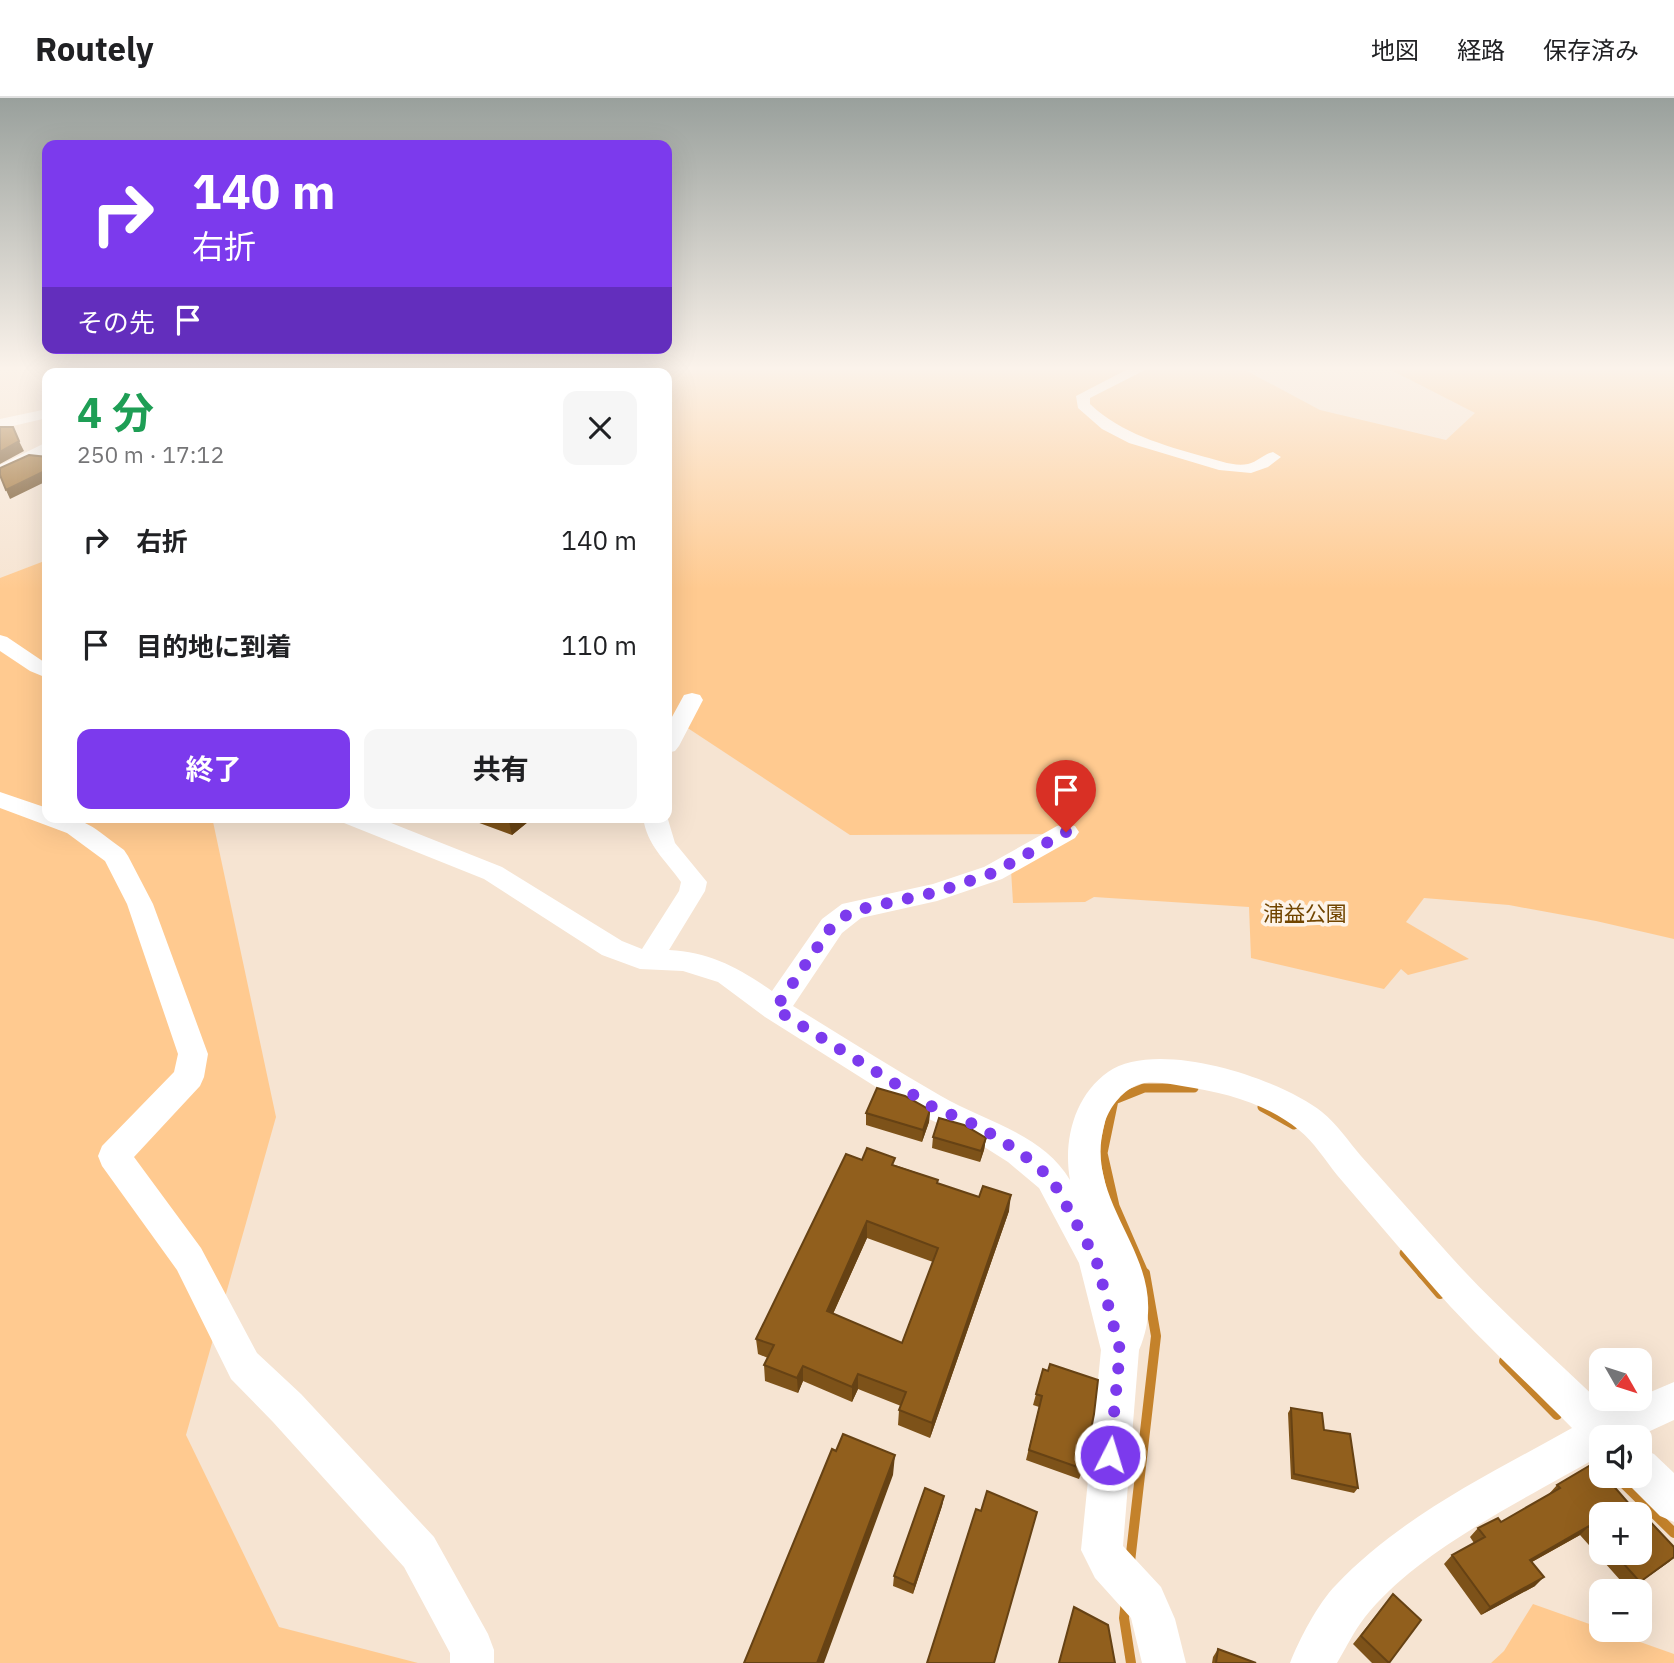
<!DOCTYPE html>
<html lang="ja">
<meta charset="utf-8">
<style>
body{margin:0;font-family:"IBM Plex Sans","Noto Sans JP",sans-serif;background:#f6f6f6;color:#202124;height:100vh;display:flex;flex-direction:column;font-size:26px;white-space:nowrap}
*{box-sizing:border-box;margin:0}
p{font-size:23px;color:#757577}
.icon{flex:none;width:38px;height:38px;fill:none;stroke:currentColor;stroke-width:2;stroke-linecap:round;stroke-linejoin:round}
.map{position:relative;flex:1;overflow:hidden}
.sheet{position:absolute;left:42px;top:270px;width:630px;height:455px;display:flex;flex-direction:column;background:#fff;border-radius:14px;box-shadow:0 7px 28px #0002}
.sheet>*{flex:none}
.guide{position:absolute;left:42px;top:42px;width:630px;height:214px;border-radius:14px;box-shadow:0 7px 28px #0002;background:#7c3aed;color:#fff;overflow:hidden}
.needle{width:46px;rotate:129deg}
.fabs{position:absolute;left:1589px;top:1250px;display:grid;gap:14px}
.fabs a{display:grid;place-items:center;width:63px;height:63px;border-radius:14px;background:#fff;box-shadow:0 7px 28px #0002;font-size:35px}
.pin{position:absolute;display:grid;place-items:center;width:60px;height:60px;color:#fff;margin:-72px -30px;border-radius:50% 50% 50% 0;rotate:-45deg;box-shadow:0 0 7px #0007}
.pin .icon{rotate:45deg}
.me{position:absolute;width:77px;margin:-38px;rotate:5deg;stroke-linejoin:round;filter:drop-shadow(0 0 5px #0008)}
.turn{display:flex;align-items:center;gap:24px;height:147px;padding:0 35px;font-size:32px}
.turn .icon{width:91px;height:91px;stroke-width:2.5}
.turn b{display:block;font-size:49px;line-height:60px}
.then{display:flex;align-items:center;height:66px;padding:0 35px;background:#0003;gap:14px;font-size:26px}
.round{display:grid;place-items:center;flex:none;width:74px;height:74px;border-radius:14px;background:#f6f6f6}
.head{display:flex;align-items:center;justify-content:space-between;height:119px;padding:0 35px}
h1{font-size:42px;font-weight:700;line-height:52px;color:#1e9e55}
.primary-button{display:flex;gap:14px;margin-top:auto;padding:14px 35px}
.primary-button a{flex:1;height:80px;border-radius:14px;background:#7c3aed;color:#fff;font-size:28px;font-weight:700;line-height:80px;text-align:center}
.primary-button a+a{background:#f6f6f6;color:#202124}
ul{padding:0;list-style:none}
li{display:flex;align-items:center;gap:21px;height:105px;padding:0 35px}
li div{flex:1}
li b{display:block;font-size:26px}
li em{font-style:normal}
header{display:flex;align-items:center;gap:42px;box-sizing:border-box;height:98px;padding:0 35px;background:#fff;border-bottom:2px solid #e0e0e0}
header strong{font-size:33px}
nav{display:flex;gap:38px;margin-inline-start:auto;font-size:24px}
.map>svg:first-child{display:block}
.green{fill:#ffca90}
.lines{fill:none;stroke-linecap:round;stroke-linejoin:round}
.stream-far1{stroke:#c4822b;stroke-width:9}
.stream{stroke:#c4822b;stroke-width:10}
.street{fill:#fff;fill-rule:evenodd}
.wall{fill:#7d5219;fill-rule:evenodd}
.shaded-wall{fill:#664214}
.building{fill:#915f1d;stroke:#664214;stroke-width:2;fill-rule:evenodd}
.route{stroke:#7c3aed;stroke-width:12;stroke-dasharray:0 21.6}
.labels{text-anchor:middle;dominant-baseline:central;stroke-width:7;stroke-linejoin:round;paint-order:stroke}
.park-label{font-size:21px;fill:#714500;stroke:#fdf3e8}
</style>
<header>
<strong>Routely</strong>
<nav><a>地図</a><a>経路</a><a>保存済み</a></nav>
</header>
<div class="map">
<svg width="1674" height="1565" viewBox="0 0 1674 1565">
<rect width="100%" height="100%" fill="#f6e4d2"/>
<path class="green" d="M517,272H1245L1320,312L1446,342L1475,315L1391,272H1674V841L1596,823L1509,807L1424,800L1406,824L1469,861L1408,877L1401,871L1384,891L1251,860L1249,809L1094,799L1085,804L1013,805L1011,772L1073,736L850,737L677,623L667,621V275H500Z
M47,462V719H212L276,1019L186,1337L279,1529L418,1565H0V480Z
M1533,1506L1674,1556V1565H1491L1504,1553Z"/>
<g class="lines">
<path class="stream-far1" d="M1262,1009L1294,1027
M1404,1155L1423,1177
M1145,1177L1115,1108L1103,1055L1114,1002L1144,990H1194"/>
<path class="stream" d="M1422,1175L1440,1196
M1504,1263L1557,1317
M1595,1357L1601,1363
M1615,1377L1674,1435
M1130,1464L1156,1238L1145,1175
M1126,1503L1124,1520L1131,1565"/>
<path class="street" d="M54,272H71L73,275H56Z
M209,272H228L226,275H207Z
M1126,272H1145L1090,300V306C1122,336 1163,347 1205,359C1218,362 1234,369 1248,366C1257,364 1264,356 1273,354L1281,359L1268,369L1251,375L1219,372L1129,345L1102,331L1078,310L1076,298Z
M47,311V320L0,331V321Z
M47,344V355L0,378V367Z
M0,537L7,539L47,566V580L30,573L0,553Z
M692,595L700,597L703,602L679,648L675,653L667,655V628L684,597Z
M0,694L47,710V719C88,719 92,729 124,752L128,758L153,806L208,956L204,979L200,988L134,1059L201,1150L257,1255L301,1296L434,1439L488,1536L494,1552V1565H450V1555L404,1469L273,1324L231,1281L177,1172L102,1068L98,1058L102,1048L174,974L178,956L127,806L105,763L67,735L0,710Z
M667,718L675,745L707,784L705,793L669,852C710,854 739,870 772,893L822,821L842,806L933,786L984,769L1057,728L1066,726L1075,728L1079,734L1075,740L1002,781L937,803L861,820L842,835L793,908C842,938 891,969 941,998C984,1023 1043,1036 1070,1082C1063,1043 1074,998 1108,974C1157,940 1279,980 1322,1014C1337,1026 1349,1044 1361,1058C1392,1092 1422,1127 1453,1161C1501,1214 1557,1262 1608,1312L1674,1284V1322L1637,1339H1601V1357C1526,1401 1419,1451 1365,1519C1354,1533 1346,1550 1337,1565H1290C1299,1542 1318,1505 1336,1487C1401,1418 1490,1376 1572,1330C1524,1281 1471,1234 1427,1182C1397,1147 1367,1112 1337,1077C1325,1062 1314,1044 1299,1032C1264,1004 1225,995 1182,988C1169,986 1152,982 1140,986C1124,991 1110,1008 1105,1024C1079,1111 1178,1161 1139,1252L1123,1448L1161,1489L1175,1521L1186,1565H1142L1131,1520L1095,1480L1081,1452L1101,1252L1079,1165L1039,1090L1008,1064L967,1038L922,1018L765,919L718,884L683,873L640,871L602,857L484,781L344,725L341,719H376L502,769L622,843L642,851L679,793L681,784C665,761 647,748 643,719Z
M1640,1350L1654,1356L1674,1375V1424L1660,1418L1626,1384L1623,1377H1640Z"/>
</g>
<path class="wall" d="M396,719H411L406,723Z
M463,719H534L512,737Z
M930,1012L929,1024L922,1044L866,1027V1015Z
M933,1039L986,1040L984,1052L980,1064L932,1050Z
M862,1062L895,1067L938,1082V1086L1009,1113L930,1340L898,1327L899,1312L901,1308L858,1291L852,1304L803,1283L798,1295L765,1283L764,1267L768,1260L758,1256L756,1241ZM867,1140L933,1164L902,1245L833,1216Z
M1043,1271L1083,1371L1079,1381L1026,1362L1039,1309L1033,1307Z
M1291,1310L1324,1332L1358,1390L1354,1395L1291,1381L1288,1315Z
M1557,1387L1601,1416V1454H1640L1674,1449V1460L1629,1492L1580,1437L1532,1464L1535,1488L1481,1517L1444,1466L1452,1457L1474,1445L1470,1439L1478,1430L1501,1424L1548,1397Z
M944,1398L942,1408L913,1496L893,1488L894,1478Z
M1386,1505L1389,1565H1372L1353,1546Z
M1218,1551L1256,1565H1212L1213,1559Z"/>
<path class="shaded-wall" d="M19,343L24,353L0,366V354Z
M47,372V383L10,401L6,392Z
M508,719H534L512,737Z
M930,1012L929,1024L922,1044L923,1032Z
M986,1040L984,1052L980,1064L981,1053Z
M1011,1097L1009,1113L930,1340L932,1325Z
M867,1123V1140L827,1229V1213Z
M803,1268V1283L798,1295L797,1280Z
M858,1276V1291L852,1304V1289Z
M895,1357L893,1377L824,1565H817Z
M944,1398L942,1408L913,1496L914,1487Z
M1589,1428L1580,1437L1521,1470L1530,1462Z
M1674,1459L1669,1464L1629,1492L1640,1484Z
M1544,1479L1535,1488L1481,1517L1490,1509Z"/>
<path class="building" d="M0,329H13L19,343L0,354Z
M29,357L47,359V372L6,392L0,377V370Z
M877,990L905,998L930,1012L923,1032L866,1015Z
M939,1020L964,1027L986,1040L981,1053L933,1039Z
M867,1050L895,1060L892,1067L938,1082L937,1085L979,1099L983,1088L1011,1097L932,1325L899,1312L906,1294L858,1276L852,1289L803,1268L797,1280L764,1267L774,1247L756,1241L846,1056L862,1062ZM867,1123L938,1150L902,1245L827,1213Z
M1050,1266L1098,1282L1094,1316L1083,1371L1029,1352L1042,1298L1036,1296L1043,1271L1048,1273Z
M1291,1310L1322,1315L1324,1332L1350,1336L1358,1390L1294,1376Z
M843,1336L895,1357L817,1565H744L832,1351L836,1353Z
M1594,1365L1601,1374V1377H1604L1638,1416H1601V1441L1589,1428L1530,1462L1544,1479L1490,1509L1452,1457L1485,1439L1478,1430L1498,1420L1501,1424L1560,1390L1557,1387Z
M925,1390L944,1398L914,1487L894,1478Z
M987,1393L1037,1414L994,1565H927L976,1411L981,1413Z
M1643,1416L1674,1449V1459L1640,1484L1613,1454H1640V1418Z
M1393,1496L1421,1522L1389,1565L1361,1538Z
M1074,1509L1108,1527L1115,1565H1059Z
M1218,1551L1256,1565H1216Z"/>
<linearGradient id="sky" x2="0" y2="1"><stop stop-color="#99a09c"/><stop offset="0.55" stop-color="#fbf3eb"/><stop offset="1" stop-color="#fbf3eb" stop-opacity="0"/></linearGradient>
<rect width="1674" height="491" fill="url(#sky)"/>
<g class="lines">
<path class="route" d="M1066,734L993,775L937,794L852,813L832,828L775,911L933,1009L978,1028L1020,1054L1051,1080L1096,1161L1120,1252L1110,1357"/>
</g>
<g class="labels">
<g class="park-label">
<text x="1305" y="815">浦益公園</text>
</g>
</g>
</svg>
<div class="fabs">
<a><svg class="needle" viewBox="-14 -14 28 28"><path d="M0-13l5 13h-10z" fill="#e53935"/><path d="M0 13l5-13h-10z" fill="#757577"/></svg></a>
<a><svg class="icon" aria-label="sound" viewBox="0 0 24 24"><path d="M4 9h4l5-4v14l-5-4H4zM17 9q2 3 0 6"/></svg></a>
<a>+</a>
<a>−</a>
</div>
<div class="pin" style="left:1066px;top:734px;background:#d93025"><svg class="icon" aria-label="arrive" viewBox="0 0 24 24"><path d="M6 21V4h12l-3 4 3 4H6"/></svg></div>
<svg class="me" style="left:1110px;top:1357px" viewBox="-20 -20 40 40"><circle r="17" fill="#7c3aed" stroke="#fff" stroke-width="3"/><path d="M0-11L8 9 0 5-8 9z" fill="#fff"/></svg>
<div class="guide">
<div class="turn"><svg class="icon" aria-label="right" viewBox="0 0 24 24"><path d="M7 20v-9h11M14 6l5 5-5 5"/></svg><div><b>140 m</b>右折</div></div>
<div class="then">その先<svg class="icon" aria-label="arrive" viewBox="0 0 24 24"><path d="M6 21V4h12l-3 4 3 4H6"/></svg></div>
</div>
<section class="sheet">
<div class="head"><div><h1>4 分</h1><p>250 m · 17:12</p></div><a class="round"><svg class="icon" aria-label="close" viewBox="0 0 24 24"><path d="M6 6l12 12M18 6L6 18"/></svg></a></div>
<ul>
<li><svg class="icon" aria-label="right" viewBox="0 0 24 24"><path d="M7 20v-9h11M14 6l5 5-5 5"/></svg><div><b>右折</b></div><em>140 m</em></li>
<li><svg class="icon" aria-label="arrive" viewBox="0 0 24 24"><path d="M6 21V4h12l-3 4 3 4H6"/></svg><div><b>目的地に到着</b></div><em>110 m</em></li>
</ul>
<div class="primary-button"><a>終了</a><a>共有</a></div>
</section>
</div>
